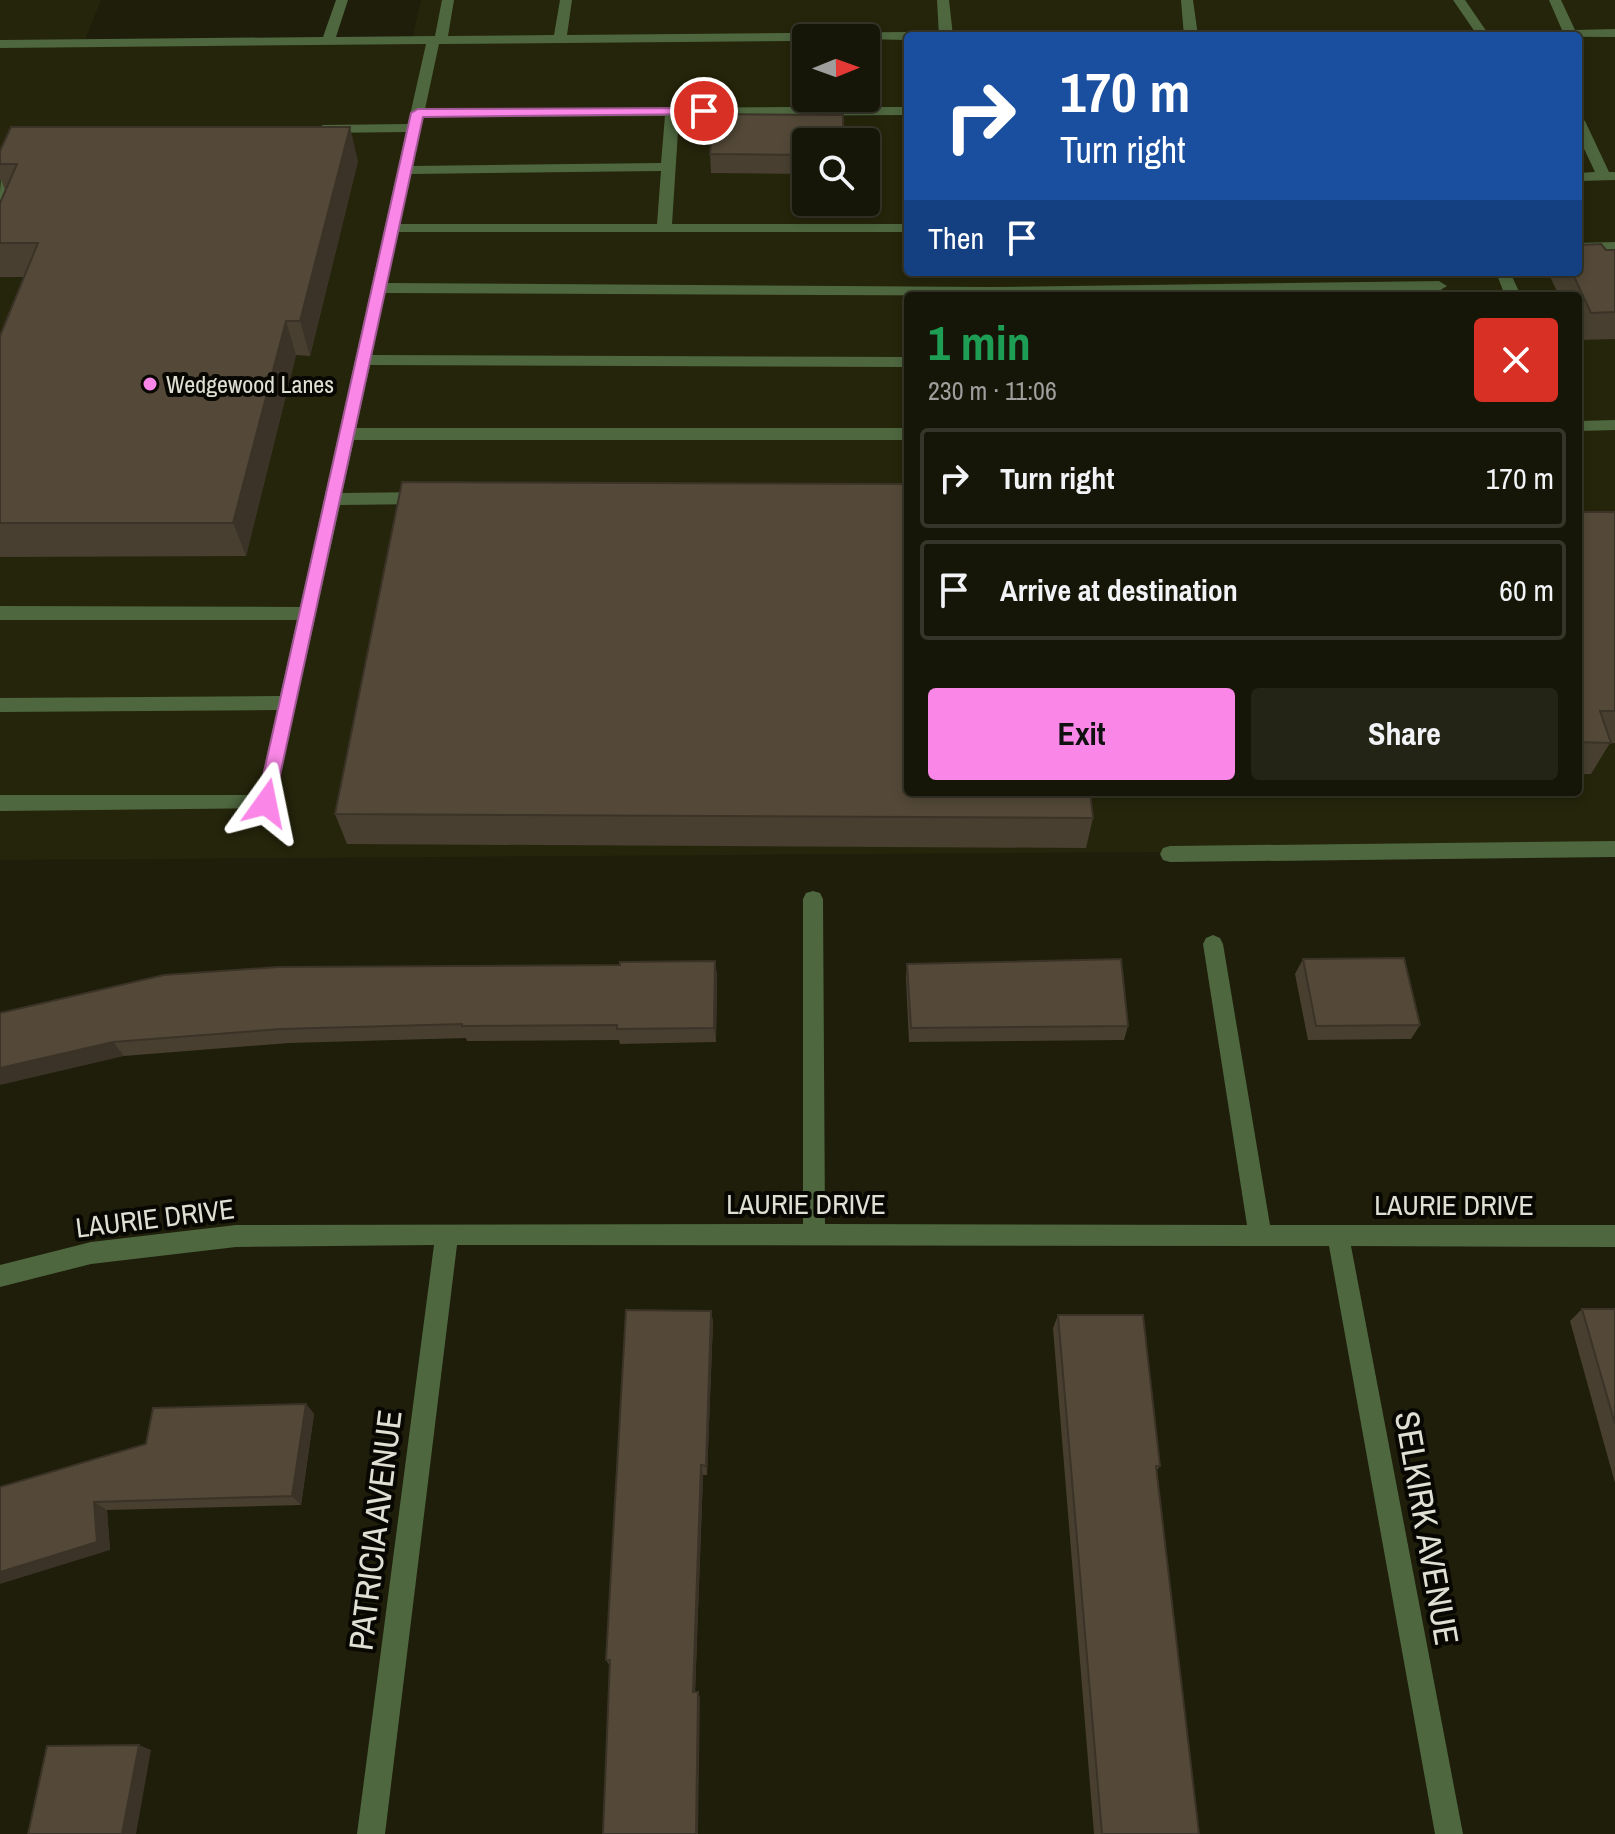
<!DOCTYPE html>
<meta charset="utf-8">
<style>
body{margin:0;font-family:"Archivo Narrow",sans-serif;background:#232316;color:#f1f3f6;height:100vh;display:flex;flex-direction:column;font-size:30px;white-space:nowrap}
*{box-sizing:border-box;margin:0}
p{font-size:26px;color:#9e9f9c}
.icon{flex:none;width:44px;height:44px;fill:none;stroke:currentColor;stroke-width:2;stroke-linecap:round;stroke-linejoin:round}
.map{position:relative;flex:1;overflow:hidden}
.panel{position:absolute;left:904px;top:292px;width:678px;height:504px;display:flex;flex-direction:column;background:#161608;border-radius:8px;box-shadow:0 4px 12px #0003,0 0 0 2px #353529}
.panel>*{flex:none}
.banner{position:absolute;left:904px;top:32px;width:678px;height:244px;border-radius:8px;box-shadow:0 4px 12px #0003,0 0 0 2px #353529;background:#1a4fa0;color:#fff;overflow:hidden}
.needle{width:52px;rotate:89deg}
.fabs{position:absolute;left:792px;top:24px;display:grid;gap:16px}
.fabs a{display:grid;place-items:center;width:88px;height:88px;border-radius:8px;background:#161608;box-shadow:0 4px 12px #0003,0 0 0 2px #353529;font-size:40px}
.pin{position:absolute;display:grid;place-items:center;width:68px;height:68px;color:#fff;margin:-34px;border:4px solid #fff;border-radius:50%;box-shadow:0 2px 8px #0007}
.me{position:absolute;width:88px;margin:-44px;rotate:12deg;stroke-linejoin:round;filter:drop-shadow(0 0 6px #0008)}
.turn{display:flex;align-items:center;gap:28px;height:168px;padding:0 24px;font-size:36px}
.turn .icon{width:104px;height:104px;stroke-width:2.5}
.turn b{display:block;font-size:56px;line-height:68px}
.then{display:flex;align-items:center;height:76px;padding:0 24px;background:#0003;gap:16px;font-size:30px}
.round{display:grid;place-items:center;flex:none;width:84px;height:84px;border-radius:8px;background:#232316}
.head{display:flex;align-items:center;justify-content:space-between;height:136px;padding:0 24px}
h1{font-size:48px;font-weight:800;line-height:60px;color:#1e9e55}
.primary-button{display:flex;gap:16px;margin-top:auto;padding:16px 24px}
.primary-button a{flex:1;height:92px;border-radius:8px;background:#fa87e7;color:#111;font-size:32px;font-weight:800;line-height:92px;text-align:center}
.primary-button a+a{background:#232316;color:#f1f3f6}
ul{padding:0;list-style:none}
li{display:flex;align-items:center;gap:24px;height:100px;margin:0 16px 12px;padding:0 8px;border:4px solid #353529;border-radius:8px}
li div{flex:1}
li b{display:block;font-size:30px}
li em{font-style:normal}
.map>svg:first-child{display:block}
.built{fill:#25250b;fill-rule:evenodd}
.lines{fill:none;stroke-linecap:round;stroke-linejoin:round}
.minor{fill:#4e673f;fill-rule:evenodd}
.wall{fill:#483f30}
.shaded-wall{fill:#3b3327}
.building{fill:#544938;stroke:#3b3327;stroke-width:2}
.route{fill:#fa87e7;stroke:#a25896;stroke-width:2}
.poi-dot{fill:#fa87e7;stroke:#080702;stroke-width:3}
.labels{text-anchor:middle;dominant-baseline:central;stroke-width:8;stroke-linejoin:round;paint-order:stroke}
.far-poi-label{font-size:24px;fill:#dfe0d4;stroke:#080702;text-anchor:start}
.street-label{font-size:28px;fill:#dfe0d4;stroke:#080702}
.near-street-label{font-size:34px;fill:#dfe0d4;stroke:#080702}
</style>
<div class="map">
<svg width="1615" height="1834" viewBox="0 0 1615 1834">
<rect width="100%" height="100%" fill="#1e1e0b"/>
<path class="built" d="M0,0H101L84,43L412,40L421,0H1615V849L0,860ZM908,36H1578V272H908ZM806,38H866V98H806ZM806,142H866V202H806ZM908,296H1578V792H908Z"/>
<g class="lines">
<path class="minor" d="M336,0H348L336,37L435,36L442,0H454L448,36L554,35L560,0H572L567,35L908,32L915,36H908V40L806,38L803,41L805,107H908V115L679,116L672,224H908V232H398L387,283L990,287L1439,281L1447,286L1439,291L1048,296L385,293L372,355L908,357V367L370,365L356,428H908V440H354L342,493L424,492L432,498L424,504L340,505L273,808L0,811V795H258L277,710L0,712V698L280,696L297,620H0V606L300,607L406,132L323,133L316,129L323,125L408,124L426,44L0,48V40L323,37ZM790,41L791,107L425,109L439,44ZM665,116L661,163L413,166L423,117ZM661,171L657,224H400L411,174Z
M937,0H949L953,36H939Z
M1181,0H1193L1198,36H1184Z
M1453,0H1465L1487,32L1562,30L1549,0H1561L1575,30L1615,29V37L1453,36L1460,32H1475Z
M967,32H1098L1105,36H960Z
M1578,117L1585,121L1609,172H1615V180L1578,181V173L1595,172L1578,136Z
M15,159L22,163L7,197L0,201C0,186 0,166 15,159Z
M1615,242V252L1578,253V243Z
M1496,272H1510L1521,296H1505Z
M1615,420V430L1578,431V421Z
M1615,841V857L1170,862L1163,860L1160,854L1163,848L1170,846Z
M813,891L820,893L823,899L825,1224L1247,1225L1203,944L1206,938L1213,935L1220,938L1223,944L1270,1225H1615V1247L1351,1246L1463,1834H1435L1329,1246L457,1245L385,1834H357L434,1245L236,1247L91,1264L0,1287V1265L91,1242L236,1225L803,1224V899L806,893Z"/>
</g>
<path class="wall" d="M806,142V174L711,173L710,154Z
M0,151L358,161L310,356L296,355L246,556L0,557V336L24,277H0V203L5,190L1,179L0,183Z
M1606,250H1615V339L1578,340V296H1559L1548,272H1578Z
M1578,512H1615V743H1610L1591,774H1578Z
M335,814L1093,818L1086,848L347,844Z
M1303,959L1420,1025L1411,1039L1308,1040L1295,974Z
M715,961L717,976L716,1042L620,1044L619,1040L467,1041L466,1038L289,1043L124,1056L0,1013L620,965Z
M907,964L1128,1026L1124,1040L909,1042L906,979Z
M1582,1309H1615V1483L1570,1321Z
M711,1311L713,1322L707,1475H703L695,1692H698L700,1698L610,1666L606,1660Z
M1058,1315L1160,1466L1157,1470L1199,1834H1094L1053,1328Z
M306,1404L314,1414L301,1505L107,1510L110,1550L0,1487Z"/>
<path class="shaded-wall" d="M350,127L358,161L310,356L300,321Z
M286,321L296,355L246,556L233,523Z
M715,961L717,976L716,1042L714,1028Z
M113,1042L124,1056L0,1085V1068Z
M711,1311L713,1322L707,1475L706,1466Z
M306,1404L314,1414L301,1505L292,1496Z
M701,1465L703,1475L695,1698L693,1692Z
M94,1502L107,1510L110,1550L0,1584V1572Z
M698,1692L700,1698L698,1834H696Z
M139,1745L151,1750L136,1834H122Z"/>
<path class="building" d="M713,114L843,115V142H806V155L710,154Z
M11,127H350L300,321H286L233,523H0V336L38,243H0V203L17,164H0V151Z
M1601,244L1606,250H1615V312L1591,313L1572,272H1578V245Z
M402,482L908,484V792H1090L1093,818L335,814Z
M1578,512H1615V711H1600L1611,743L1578,742Z
M1404,958L1420,1025L1316,1026L1303,959Z
M1121,959L1128,1026L911,1028L907,964Z
M715,961L714,1028L617,1029V1025L462,1026V1024L281,1029L113,1042L0,1068V1013L164,975L278,967L620,965V962Z
M1582,1309H1615V1424Z
M626,1310L711,1311L706,1466L701,1465L693,1692H698L696,1834H603L610,1660H606Z
M1058,1315H1143L1160,1466H1156L1199,1834H1102Z
M306,1404L292,1496L94,1502L97,1542L0,1572V1487L146,1444L153,1408Z
M139,1745L122,1834H28L47,1746Z"/>
<path class="route" d="M704,108L708,109V114L423,117L274,803L272,808H259L257,803L411,113L418,109Z"/>
<circle class="poi-dot" cx="150" cy="384" r="8"/>
<g class="labels">
<g class="far-poi-label">
<text x="166" y="384">Wedgewood Lanes</text>
</g>
<g class="street-label">
<text x="806" y="1204">LAURIE DRIVE</text>
<text x="1454" y="1205">LAURIE DRIVE</text>
<text transform="translate(155 1218) rotate(-7)">LAURIE DRIVE</text>
</g>
<g class="near-street-label">
<text transform="translate(1427 1528) rotate(80)">SELKIRK AVENUE</text>
<text transform="translate(375 1530) rotate(-83)">PATRICIA AVENUE</text>
</g>
</g>
</svg>
<div class="fabs">
<a><svg class="needle" viewBox="-14 -14 28 28"><path d="M0-13l5 13h-10z" fill="#e53935"/><path d="M0 13l5-13h-10z" fill="#9e9f9c"/></svg></a>
<a><svg class="icon" aria-label="search" viewBox="0 0 24 24"><circle cx="10" cy="10" r="6"/><path d="M15 15l6 6"/></svg></a>
</div>
<div class="pin" style="left:704px;top:111px;background:#d93025"><svg class="icon" aria-label="arrive" viewBox="0 0 24 24"><path d="M6 21V4h12l-3 4 3 4H6"/></svg></div>
<svg class="me" style="left:266px;top:803px" viewBox="-20 -20 40 40"><path d="M0-17L14 15 0 8-14 15z" fill="#fa87e7" stroke="#fff" stroke-width="4"/></svg>
<div class="banner">
<div class="turn"><svg class="icon" aria-label="right" viewBox="0 0 24 24"><path d="M7 20v-9h11M14 6l5 5-5 5"/></svg><div><b>170 m</b>Turn right</div></div>
<div class="then">Then<svg class="icon" aria-label="arrive" viewBox="0 0 24 24"><path d="M6 21V4h12l-3 4 3 4H6"/></svg></div>
</div>
<section class="panel">
<div class="head"><div><h1>1 min</h1><p>230 m · 11:06</p></div><a class="round" style="background:#d93025;color:#fff"><svg class="icon" aria-label="close" viewBox="0 0 24 24"><path d="M6 6l12 12M18 6L6 18"/></svg></a></div>
<ul>
<li><svg class="icon" aria-label="right" viewBox="0 0 24 24"><path d="M7 20v-9h11M14 6l5 5-5 5"/></svg><div><b>Turn right</b></div><em>170 m</em></li>
<li><svg class="icon" aria-label="arrive" viewBox="0 0 24 24"><path d="M6 21V4h12l-3 4 3 4H6"/></svg><div><b>Arrive at destination</b></div><em>60 m</em></li>
</ul>
<div class="primary-button"><a>Exit</a><a>Share</a></div>
</section>
</div>
